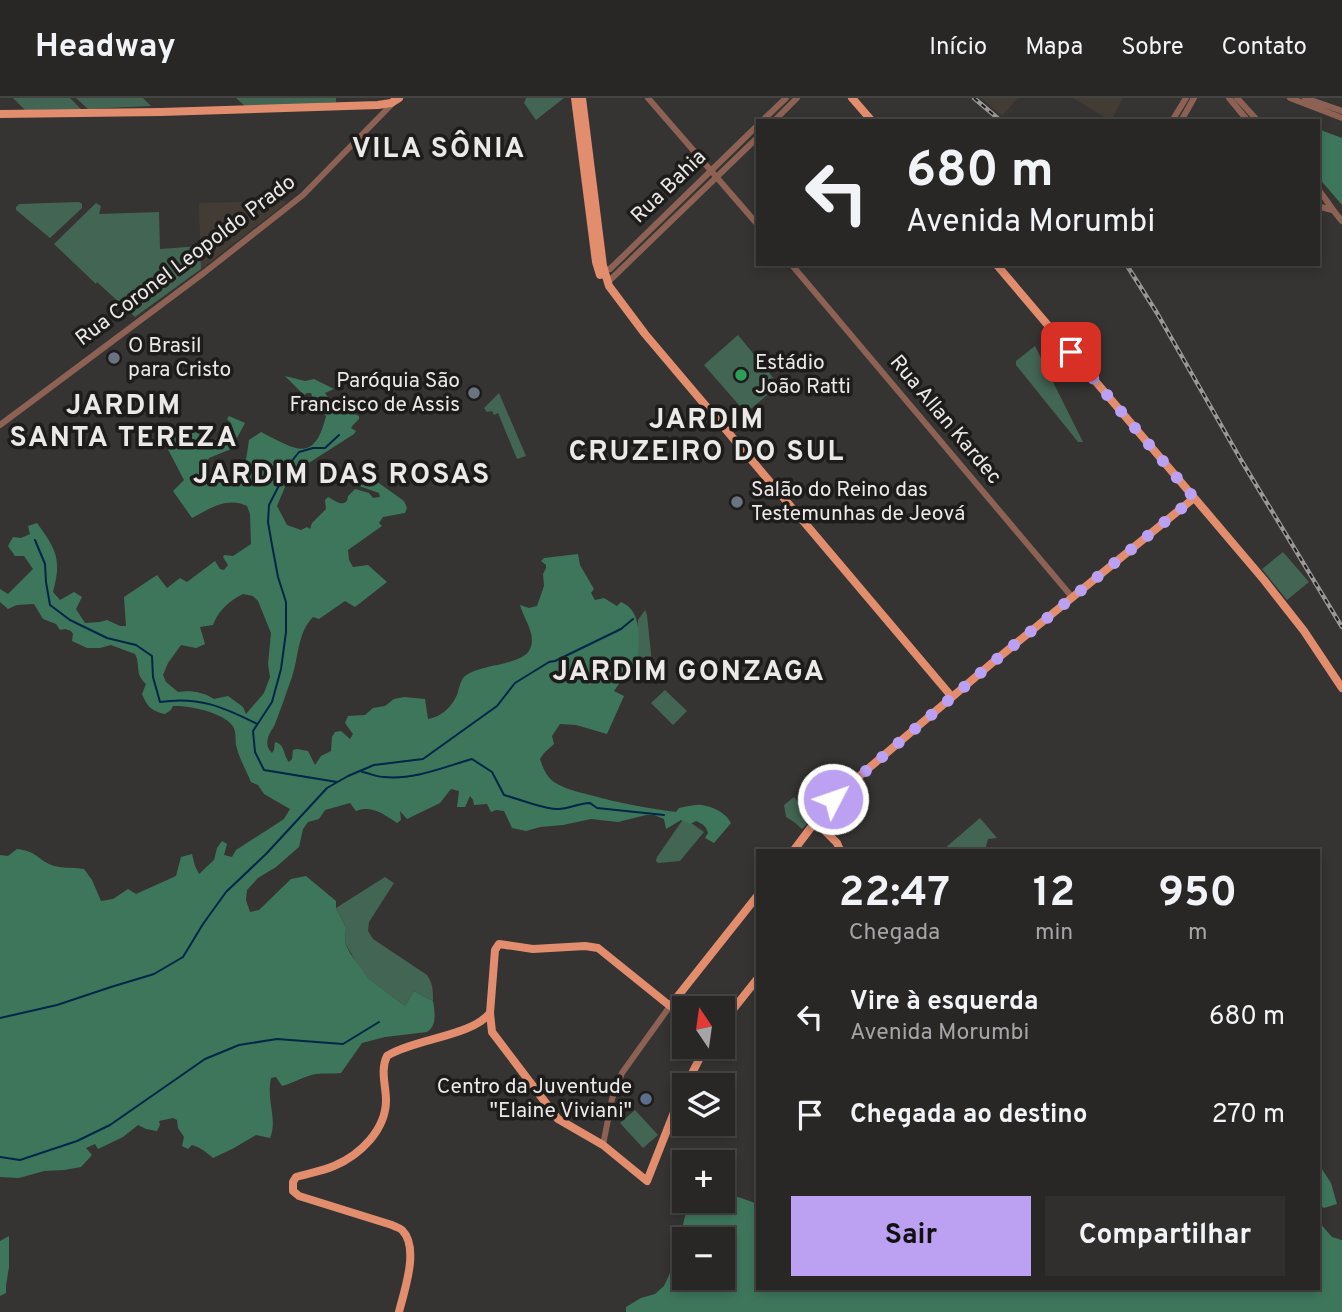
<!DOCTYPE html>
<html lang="pt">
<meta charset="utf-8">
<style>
body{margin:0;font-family:Overpass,sans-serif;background:#302f2e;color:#f1f3f6;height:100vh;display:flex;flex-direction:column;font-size:26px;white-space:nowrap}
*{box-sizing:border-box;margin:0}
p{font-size:23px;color:#a5a5a7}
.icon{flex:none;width:38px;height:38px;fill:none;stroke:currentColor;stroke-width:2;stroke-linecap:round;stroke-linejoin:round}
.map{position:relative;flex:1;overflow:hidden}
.sheet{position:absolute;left:756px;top:751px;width:564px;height:441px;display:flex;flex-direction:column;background:#282726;border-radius:0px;box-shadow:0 4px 10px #0003,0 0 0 2px #444443}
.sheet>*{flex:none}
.guide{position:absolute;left:756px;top:21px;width:564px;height:147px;border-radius:0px;box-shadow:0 4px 10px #0003,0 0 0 2px #444443;background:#282726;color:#f1f3f6;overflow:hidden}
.needle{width:46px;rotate:347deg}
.buttons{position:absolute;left:672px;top:898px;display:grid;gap:14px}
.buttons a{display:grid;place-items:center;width:63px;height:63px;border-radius:0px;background:#282726;box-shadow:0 4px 10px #0003,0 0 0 2px #444443;font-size:35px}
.pin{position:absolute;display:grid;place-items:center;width:60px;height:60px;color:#fff;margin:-30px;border-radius:14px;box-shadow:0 4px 10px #0006}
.me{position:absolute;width:77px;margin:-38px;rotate:49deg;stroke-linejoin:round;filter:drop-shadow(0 0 5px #0008)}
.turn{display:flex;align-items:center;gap:24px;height:147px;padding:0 35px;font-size:32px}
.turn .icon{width:91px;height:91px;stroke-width:2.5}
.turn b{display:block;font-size:49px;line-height:60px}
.eta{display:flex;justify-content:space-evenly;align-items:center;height:119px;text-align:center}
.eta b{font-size:42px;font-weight:700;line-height:49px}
.action{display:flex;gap:14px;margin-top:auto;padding:14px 35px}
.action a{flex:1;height:80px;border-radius:0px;background:#bca0f2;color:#111;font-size:28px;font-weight:700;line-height:80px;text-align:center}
.action a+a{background:#302f2e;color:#f1f3f6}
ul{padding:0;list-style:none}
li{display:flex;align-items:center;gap:21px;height:98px;padding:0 35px}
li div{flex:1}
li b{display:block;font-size:26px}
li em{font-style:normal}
header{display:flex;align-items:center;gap:42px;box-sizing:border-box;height:98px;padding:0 35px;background:#282726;border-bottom:2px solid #444443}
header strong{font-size:33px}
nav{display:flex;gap:38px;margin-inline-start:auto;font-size:24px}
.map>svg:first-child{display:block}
.built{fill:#423c35}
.green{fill:#436554}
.forest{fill:#3e765c;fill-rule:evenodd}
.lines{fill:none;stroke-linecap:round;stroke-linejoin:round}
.stream{stroke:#002747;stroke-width:2}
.minor{stroke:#8d6254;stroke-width:6}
.major{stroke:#e38d6f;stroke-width:8}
.rail-casing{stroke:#9a9896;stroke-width:4.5}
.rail{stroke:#1d1c1b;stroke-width:2;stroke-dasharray:5;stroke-linecap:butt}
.route{stroke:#bca0f2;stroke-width:12;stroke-dasharray:0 21.6}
.worship-dot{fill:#6b7280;stroke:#1d1c1b;stroke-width:2.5}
.leisure-dot{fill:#2e9e5b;stroke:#1d1c1b;stroke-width:2.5}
.service-dot{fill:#5c6f8a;stroke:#1d1c1b;stroke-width:2.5}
.labels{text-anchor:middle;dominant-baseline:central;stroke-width:7;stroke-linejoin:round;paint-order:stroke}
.street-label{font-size:21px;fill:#eae9e7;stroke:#1d1c1b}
.poi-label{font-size:21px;fill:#eae9e7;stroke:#1d1c1b;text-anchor:start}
.district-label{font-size:28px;font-weight:bold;letter-spacing:2px;fill:#eae9e7;stroke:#1d1c1b}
</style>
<header>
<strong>Headway</strong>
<nav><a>Início</a><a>Mapa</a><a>Sobre</a><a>Contato</a></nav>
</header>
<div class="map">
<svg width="1342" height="1214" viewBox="0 0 1342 1214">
<rect width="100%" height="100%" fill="#363432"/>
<path class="built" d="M981,0H1018L1002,18Z
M1073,0H1123L1111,23Z
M286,103V105L201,171L199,105Z"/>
<path class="green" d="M13,0H70L81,11L25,12Z
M76,0H143L151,8L88,11Z
M236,0H336V4L322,5L319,7L246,9Z
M526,0H564L536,22L524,5Z
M79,104L82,106V110L50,140L16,112V109L19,106Z
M96,105L101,108L99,116L159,114L160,151L200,148L201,171L135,219L97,184L96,186L54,146Z
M738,237L779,287L746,315L704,267Z
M1035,248L1083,344H1078L1016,267V263Z
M499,295L526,358L517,361L498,315L494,317L492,313L487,314L484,310Z
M1283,454L1309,484L1287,502L1262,471Z
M645,512L647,517L653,575L637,568L638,522Z
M665,592L687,613L673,627L651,605Z
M794,699L813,720L802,731L794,724L786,719L784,707Z
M684,720L704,734L680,763L658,765L656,763L657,759Z
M980,720L997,740L988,741L985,752H950L944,751Z
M385,779L394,785L369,824L368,833L373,841L427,877C433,886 433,892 433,903L414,893L405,908L368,880L360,870L345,845L346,830L336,810Z
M635,1012L658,1037L643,1050L620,1025Z"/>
<path class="forest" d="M1318,31L1342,40V107L1318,79Z
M285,278L305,283L314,281L334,291L325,295L329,301L345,305V312L359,318V321L353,327L351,330L356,333L354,336L304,368L307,372L295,380L290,378L284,384L285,389L277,408L287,427L301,432L307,429L310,431L312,425L326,411L325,402L328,399C335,402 341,409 347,403L348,398L355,391L369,395L373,400L380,399L379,395L359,388L369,378L404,403L407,410L405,415L383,419L379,425L382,428L348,452L349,462L353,469L368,467L387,484L355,509L345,503L319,521L313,519C297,536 299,558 292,579C286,595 281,611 275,626C273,631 269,635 268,640C266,647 268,651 272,655L274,652L275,644C285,646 283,657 289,664L292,661L293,652L297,651L308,653L315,667L321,658L331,653L332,639L335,634L341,633L350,641L353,636L345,625L348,618L365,617L373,610L385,608L394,601L404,599L425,601L428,621C440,619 450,611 456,599C459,593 459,585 464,579C478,566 519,568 529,553C538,538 524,522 520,507L529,510L537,508L544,488L543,476L546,470V467L541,463L544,460L578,456L580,467L594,491L591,495L595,502L604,500L617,508L621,504C645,514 638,547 637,568L634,572L630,570L614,593L624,598L607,636L576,627L560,626L552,638L554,646L544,655L540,661C543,670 546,678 554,684C565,691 578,694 590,697C618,705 646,710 676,714L679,710C686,709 695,706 702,707C714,709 726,715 731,725L714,745L705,740L708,735C706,728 703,726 696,723L690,726L681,722L666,731L664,721L654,717H646L618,724L591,721L563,727L540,729L526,733L512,730L504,713L496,712L491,714L487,706L474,707L473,702L470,698L465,709H457L459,693L451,691L440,705L407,721L400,713L401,722L397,725C383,716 372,707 356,713L350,705L325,712L319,721L308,724L303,731L299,749L276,769L258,780L247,792L246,802L250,814L259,812L291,781L306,778L336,803V810L346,830L345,845L350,855L368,880L405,908L414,893L433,903C435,914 437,928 427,934L385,939L362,945L341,975C332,976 325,975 316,976C307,977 293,985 282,988L276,979L271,980C266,1003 278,1021 270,1040L256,1037L234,1050L213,1060C206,1054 200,1049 192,1047L188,1051L182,1048L184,1039L178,1030L177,1022L173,1020L159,1023L160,1027L157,1033L146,1031L138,1027L123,1039L98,1051L95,1046L86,1050L92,1057L81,1069L64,1072L44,1073L19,1080L0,1079V757L8,758L17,751C37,754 34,758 49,766C58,771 73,769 84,771L92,782L101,803L113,801L128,791L136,796L176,778L181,759L192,756L195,768L199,776L214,762L217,750L222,743L227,746L224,757L232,759L236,752L284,721L290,711L264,696L258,687L251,684C246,672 239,660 236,647C235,640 237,632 231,626C221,614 188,607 173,608L171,612L165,616C151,613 147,608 142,596L146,586C134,575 141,567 135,556L111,547L100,550H87L72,543L73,536L71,533L65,531L60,532L56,526L43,521L34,506L17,507L8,511L0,504V491L8,496L33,471L24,458H15L8,448L13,439L21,440L30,436L28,428L37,425C56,451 62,461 53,494L60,502L74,494L82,499L76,511L85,525L100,524L107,522L120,528H126L124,499L157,477L167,490L180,480L187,484L215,463L220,471L224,472L228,467L223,459L224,457L233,458L251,446L250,416L247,408C227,398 209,411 192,420L173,393L184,382L163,342L187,325L206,343L213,346L222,330L230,328L231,325L227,321L229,318L245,325L231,351L209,360L206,366L209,374L221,378L240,375C247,365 247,354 249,342L261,334C295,351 314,367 326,318C321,311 315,311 310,304L312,298L311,295H307L304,297ZM243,496L253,498L258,503L271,535L268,566L270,579L264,595L246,616L243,609L228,598L214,601C204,594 190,592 178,594L166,584L163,577L168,565L181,547L196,550L205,546L200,529L213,527C218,513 230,502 243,496Z
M1318,1065L1331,1085L1337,1106L1324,1110L1318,1105Z
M738,1099L758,1106V1190H1318V1123L1332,1139L1342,1142V1214H626V1209L641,1200L655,1196L664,1188L671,1173L689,1103L723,1102V1100ZM723,1141V1180H684V1141Z
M9,1138V1169L6,1188V1195L0,1198V1143Z"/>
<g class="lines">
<path class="stream" d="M35,442L45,466L46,484L50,507L70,522L107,540L136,547L152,558L153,579L160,604C198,598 224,609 257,626
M362,674C369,675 377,679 384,679C414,682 444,669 472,661L492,674L504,697C519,701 541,710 556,711C568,712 578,705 590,705L597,710L664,717
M337,684L264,672L255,654L253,633L272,604L281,571L286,534V504L278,479L272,447L268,424L269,407L291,364L299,354L313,350H325L339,337
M0,920L57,907L111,889L154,876L183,859L203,826L226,794L266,756L327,690L348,678L374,667L423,661L497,608L515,585L549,564L555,563L621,531L633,521
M0,1059L20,1062L77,1043L110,1027L205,961L239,947L277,941L343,946L379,924"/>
<path class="minor" d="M648,0L758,127
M1229,0L1248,23
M1237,0L1258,23
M1290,0L1342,20
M1305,0L1342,13
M762,23L786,0
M774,23L797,0
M1172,23L1186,0
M1181,23L1194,0
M1318,91C1326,101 1333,113 1342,123
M1318,106L1321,109L1332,112
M791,166L1072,499
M604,171H610L758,27
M607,185L758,39
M0,327L205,174L303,97L393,5
M603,1047L612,1001L622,975L670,908"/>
<path class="major" d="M575,0L596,164L600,177
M582,0L603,168L609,188L645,236L952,599
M852,0L872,23
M0,16L161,14L378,7L391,5L399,0
M996,166L1264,482L1304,533L1342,590
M824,732L837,745L840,752
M794,752L821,716L842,693L992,565L1194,400
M723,924L758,880
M686,987L706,948
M684,989L647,1083L603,1047L558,1021L492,934L490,915L495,852L499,846L533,851L585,848L598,850L670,908L758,797
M399,1214C404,1193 420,1150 402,1132C400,1130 396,1129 392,1127L299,1098L293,1093V1084L296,1079C309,1075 322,1073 334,1068C360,1057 386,1032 386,1002C386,988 380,972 387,958C414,941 472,938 490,915"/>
<defs>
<path id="rail" d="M974,0L1001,23
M1126,166L1157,215L1241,362L1342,529"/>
</defs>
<use href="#rail" class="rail-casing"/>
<use href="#rail" class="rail"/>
</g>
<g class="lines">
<path class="route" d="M833,701L992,565L1194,400L1071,254"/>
</g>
<g class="worship-dot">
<circle cx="114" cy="260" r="7"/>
<circle cx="474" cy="295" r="7"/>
<circle cx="737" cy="404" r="7"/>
</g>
<circle class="leisure-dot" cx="741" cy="277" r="7"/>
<circle class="service-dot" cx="646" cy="1001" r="7"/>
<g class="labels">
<g class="street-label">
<text transform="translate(669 89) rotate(-44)">Rua Bahia</text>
<text transform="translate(186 163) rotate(-37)">Rua Coronel Leopoldo Prado</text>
<text transform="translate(945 322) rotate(50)">Rua Allan Kardec</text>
</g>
<g class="poi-label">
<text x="128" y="248">O Brasil<tspan x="128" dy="24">para Cristo</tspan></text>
<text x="755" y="265">Estádio<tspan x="755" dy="24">João Ratti</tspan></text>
<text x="460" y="283" text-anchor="end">Paróquia São<tspan x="460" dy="24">Francisco de Assis</tspan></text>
<text x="751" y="392">Salão do Reino das<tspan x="751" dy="24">Testemunhas de Jeová</tspan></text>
<text x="632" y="989" text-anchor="end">Centro da Juventude<tspan x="632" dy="24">"Elaine Viviani"</tspan></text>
</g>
<g class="district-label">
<text x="439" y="52">VILA SÔNIA</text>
<text x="124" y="309">JARDIM<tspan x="124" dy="32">SANTA TEREZA</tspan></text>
<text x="707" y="323">JARDIM<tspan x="707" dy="32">CRUZEIRO DO SUL</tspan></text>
<text x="342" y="378">JARDIM DAS ROSAS</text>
<text x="689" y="575">JARDIM GONZAGA</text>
</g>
</g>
</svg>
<div class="buttons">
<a><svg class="needle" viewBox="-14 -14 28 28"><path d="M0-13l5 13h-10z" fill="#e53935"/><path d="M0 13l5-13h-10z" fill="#a5a5a7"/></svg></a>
<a><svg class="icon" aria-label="layers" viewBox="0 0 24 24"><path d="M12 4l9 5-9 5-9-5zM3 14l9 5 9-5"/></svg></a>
<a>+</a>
<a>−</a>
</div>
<div class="pin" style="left:1071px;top:254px;background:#d93025"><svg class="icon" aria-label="arrive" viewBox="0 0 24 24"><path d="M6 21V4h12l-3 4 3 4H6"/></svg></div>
<svg class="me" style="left:833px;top:701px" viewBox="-20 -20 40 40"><circle r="17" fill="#bca0f2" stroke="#fff" stroke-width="3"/><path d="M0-11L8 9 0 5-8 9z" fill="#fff"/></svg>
<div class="guide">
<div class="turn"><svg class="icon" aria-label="left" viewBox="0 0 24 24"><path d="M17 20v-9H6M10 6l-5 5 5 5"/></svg><div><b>680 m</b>Avenida Morumbi</div></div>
</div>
<section class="sheet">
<div class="eta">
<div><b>22:47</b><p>Chegada</p></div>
<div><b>12</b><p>min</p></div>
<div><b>950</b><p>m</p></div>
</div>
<ul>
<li><svg class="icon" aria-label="left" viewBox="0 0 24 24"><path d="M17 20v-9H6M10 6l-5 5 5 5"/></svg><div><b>Vire à esquerda</b><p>Avenida Morumbi</p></div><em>680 m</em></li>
<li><svg class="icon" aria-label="arrive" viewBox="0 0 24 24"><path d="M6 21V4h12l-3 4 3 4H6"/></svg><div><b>Chegada ao destino</b></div><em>270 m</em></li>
</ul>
<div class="action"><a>Sair</a><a>Compartilhar</a></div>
</section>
</div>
